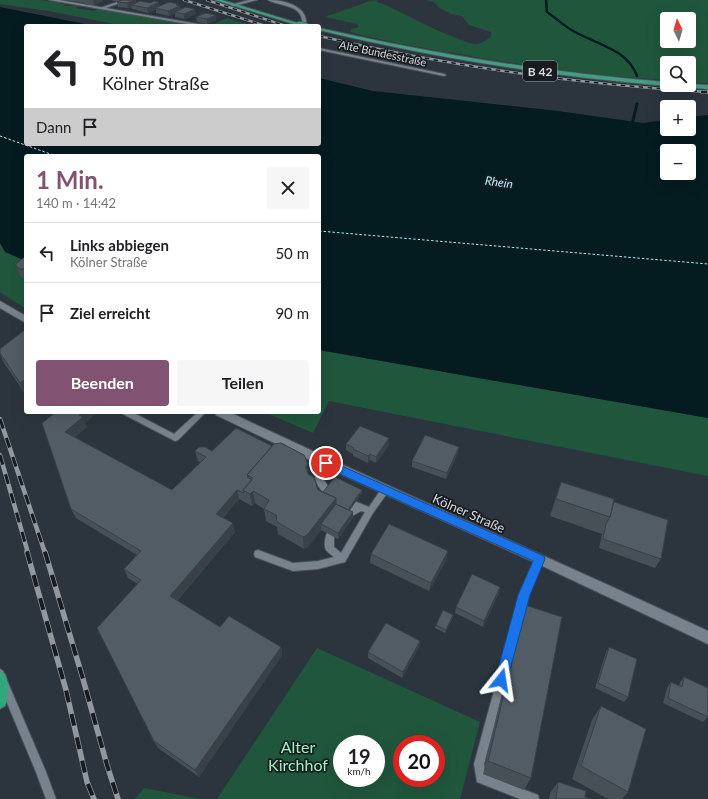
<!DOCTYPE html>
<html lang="de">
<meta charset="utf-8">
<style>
body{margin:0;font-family:Lato,sans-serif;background:#f6f6f6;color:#202124;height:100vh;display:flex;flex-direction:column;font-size:15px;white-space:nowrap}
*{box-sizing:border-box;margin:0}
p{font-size:13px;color:#757577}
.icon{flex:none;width:22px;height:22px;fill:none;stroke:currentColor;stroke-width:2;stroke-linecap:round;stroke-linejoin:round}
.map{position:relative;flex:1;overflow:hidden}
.sheet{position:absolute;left:24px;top:154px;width:297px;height:260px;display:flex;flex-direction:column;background:#fff;border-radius:4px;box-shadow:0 4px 16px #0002}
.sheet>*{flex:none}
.hud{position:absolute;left:24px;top:24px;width:297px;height:122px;border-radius:4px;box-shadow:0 4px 16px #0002;background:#fff;color:#202124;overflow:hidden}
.needle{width:26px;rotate:355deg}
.tools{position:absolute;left:660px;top:12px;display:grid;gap:8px}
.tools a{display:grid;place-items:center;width:36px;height:36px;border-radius:4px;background:#fff;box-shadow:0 4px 16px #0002;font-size:20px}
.speed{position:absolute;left:333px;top:735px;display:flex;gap:8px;font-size:20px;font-weight:700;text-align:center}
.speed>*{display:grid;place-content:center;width:52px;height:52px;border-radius:50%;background:#fff;box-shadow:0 4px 16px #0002;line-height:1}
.speed small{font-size:10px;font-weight:400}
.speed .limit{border:6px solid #d22;background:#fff;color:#111}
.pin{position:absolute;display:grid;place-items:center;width:34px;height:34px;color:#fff;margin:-17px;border:2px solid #fff;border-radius:50%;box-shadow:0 1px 4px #0007}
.me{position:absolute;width:44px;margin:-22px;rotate:15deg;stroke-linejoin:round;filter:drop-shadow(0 0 3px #0008)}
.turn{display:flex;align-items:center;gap:14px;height:84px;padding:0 12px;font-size:18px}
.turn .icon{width:52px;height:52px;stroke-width:2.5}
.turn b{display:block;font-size:28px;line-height:34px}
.then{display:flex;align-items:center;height:38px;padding:0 12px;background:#0003;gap:8px;font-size:15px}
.round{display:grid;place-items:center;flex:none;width:42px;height:42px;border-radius:4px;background:#f6f6f6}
.summary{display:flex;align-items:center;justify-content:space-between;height:68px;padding:0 12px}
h1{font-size:24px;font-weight:700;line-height:30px;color:#815370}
.button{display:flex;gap:8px;margin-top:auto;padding:8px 12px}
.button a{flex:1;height:46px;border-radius:4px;background:#815370;color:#fff;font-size:16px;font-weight:700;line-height:46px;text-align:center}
.button a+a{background:#f6f6f6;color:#202124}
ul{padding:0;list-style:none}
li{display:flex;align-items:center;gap:12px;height:60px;padding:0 12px;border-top:1px solid #e0e0e0}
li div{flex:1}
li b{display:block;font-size:15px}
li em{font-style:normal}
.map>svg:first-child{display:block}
.green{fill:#20573c;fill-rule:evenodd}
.water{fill:#041b20;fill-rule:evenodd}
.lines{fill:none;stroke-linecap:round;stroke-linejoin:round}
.stream-far1{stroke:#041b20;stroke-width:2.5}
.stream{stroke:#041b20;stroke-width:3}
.ferry{stroke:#aeedf9;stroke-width:1;stroke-dasharray:2.5 2;stroke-linecap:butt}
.service-casing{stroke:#4a5259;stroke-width:2}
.minor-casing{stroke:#4a5259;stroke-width:2}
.tertiary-casing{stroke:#4a5259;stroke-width:2}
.primary-casing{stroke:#4a5259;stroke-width:2}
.trunk-casing{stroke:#4a5259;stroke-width:2}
.service{fill:#77828c;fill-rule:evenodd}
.minor{fill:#77828c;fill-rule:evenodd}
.tertiary{fill:#77828c;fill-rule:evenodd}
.primary{fill:#439d80;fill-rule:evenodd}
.trunk{fill:#32a67c;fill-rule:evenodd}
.rail-far3-casing{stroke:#91989f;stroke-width:2.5}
.rail-far2-casing{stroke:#91989f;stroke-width:3}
.rail-far1-casing{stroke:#91989f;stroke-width:4.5}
.rail-casing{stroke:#91989f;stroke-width:5.5}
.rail-far3{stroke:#181c20;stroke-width:1.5;stroke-dasharray:4.5;stroke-linecap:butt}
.rail-far2{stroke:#181c20;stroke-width:2;stroke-dasharray:6;stroke-linecap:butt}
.rail-far1{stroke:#181c20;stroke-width:3;stroke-dasharray:10;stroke-linecap:butt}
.rail{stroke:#181c20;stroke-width:4;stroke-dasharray:12;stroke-linecap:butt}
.primary-bridge-casing{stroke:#4a5259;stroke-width:6;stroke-linecap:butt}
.primary-bridge{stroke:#439d80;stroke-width:5}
.wall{fill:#474f57}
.shaded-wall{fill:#394047}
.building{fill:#525c65;stroke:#394047}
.route{fill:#1a73e8;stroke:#114b97}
.labels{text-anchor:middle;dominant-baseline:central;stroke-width:3.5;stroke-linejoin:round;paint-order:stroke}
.far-street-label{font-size:11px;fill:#d5dbe0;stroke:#181c20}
.shield{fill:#181c20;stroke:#9ca2a6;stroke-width:1}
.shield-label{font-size:12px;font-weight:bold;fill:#d5dbe0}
.far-water-label{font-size:12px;font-style:italic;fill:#aeedf9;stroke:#181c20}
.street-label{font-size:13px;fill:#d5dbe0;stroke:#181c20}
.near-park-label{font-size:16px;fill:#9bf2c1;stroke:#181c20}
</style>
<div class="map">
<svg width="708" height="799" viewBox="0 0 708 799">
<rect width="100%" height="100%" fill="#2c353e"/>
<path class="green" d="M0,0H41L66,4L63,6H79L75,8L94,11L98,9L200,26H124L49,11L0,4Z
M378,0L376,1C405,13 432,30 462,40C467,42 473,45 477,44C482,43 486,40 491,37V32L469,25L462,16L451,14L438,7L434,2L426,0H708V83L689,82V63H667V80C605,77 543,68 482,58C438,50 394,44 351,32V29L359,27L357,24L325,17L370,1ZM667,19H689V41H667Z
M227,18L254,26L211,25Z
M0,243L4,251L26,261V309L0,292Z
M319,350L708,418V476L329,401L313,433L264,412H319Z
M317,648L480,722L460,799H217ZM342,744H376V778H342ZM402,744H436V778H402Z
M144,788L200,799H135Z"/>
<path class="water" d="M0,7L95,26H26V144H319V78L373,91L558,111L643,123L667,120V129H689V117L708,115V418L319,350V156H26V261L5,252L0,243ZM667,151H689V173H667Z"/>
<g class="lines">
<path class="stream-far1" d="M546,0L547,12C556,18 565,27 575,32C597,44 628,50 637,76"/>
<path class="stream" d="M631,128L637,104"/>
<path class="ferry" d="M0,136L56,156
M319,231L708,264"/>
<defs>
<path id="service" d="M123,0H128L103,9L100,8Z
M319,48L444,74L446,75L444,76L319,50Z
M122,412H132L174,434L198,412H206L178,440L175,441L123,414Z
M326,460L329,461L330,463C321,480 322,476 331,491L330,493C322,495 317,485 315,478L323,461Z
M385,487L388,488L389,490L388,492L373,513L345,562L318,569L293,571L255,557L254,554L255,551L258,550L293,563L318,561L334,557C332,555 328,553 326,550C322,542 328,522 339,526L340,528L334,536V547L341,553L365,512L361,511L345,520L342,519L341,517L342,515L353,507L350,504L351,502L354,501L369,507L382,488Z
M540,555L543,556L544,559L528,595L484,764L486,775L538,795L539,799H520L477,782L474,764L520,595L537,556Z
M0,669L3,671L46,772L56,799H46L36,772L0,686Z"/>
<path id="minor" d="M49,0H59L210,26H199Z
M249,0H257L233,6L231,5Z
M268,0C284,0 309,6 306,26H302C305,4 281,7 268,0Z"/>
<path id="tertiary" d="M0,301L26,316V323L0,308Z
M215,412H229C388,487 549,557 708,631V644L536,563L318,464L216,415Z"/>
<path id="primary" d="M215,0H222L301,24L297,25Z
M319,28C434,54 549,73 667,82V85H669L667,86C549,76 434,58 319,30Z
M689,84L708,85V89L676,87L673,85Z"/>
<path id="trunk" d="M0,671L5,674C9,683 9,697 5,706L0,709Z"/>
</defs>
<use href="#service" class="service-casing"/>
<use href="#minor" class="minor-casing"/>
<use href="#tertiary" class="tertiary-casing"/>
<use href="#primary" class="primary-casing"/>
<use href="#trunk" class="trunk-casing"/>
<use href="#service" class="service"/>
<use href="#minor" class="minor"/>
<use href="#tertiary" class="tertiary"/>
<use href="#primary" class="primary"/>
<use href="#trunk" class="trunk"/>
<defs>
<path id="rail-far3" d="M184,0L266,26
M207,0L286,26
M319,36C447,66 576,84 708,92"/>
<path id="rail-far2" d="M701,92H708"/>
<path id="rail-far1" d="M0,419L45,553
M0,455L28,553"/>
<path id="rail" d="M27,552L66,690L87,782L94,799
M45,552L83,679L107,765L118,799"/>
</defs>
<use href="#rail-far3" class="rail-far3-casing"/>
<use href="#rail-far2" class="rail-far2-casing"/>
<use href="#rail-far1" class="rail-far1-casing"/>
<use href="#rail" class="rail-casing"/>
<use href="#rail-far3" class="rail-far3"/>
<use href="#rail-far2" class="rail-far2"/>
<use href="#rail-far1" class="rail-far1"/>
<use href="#rail" class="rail"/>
<defs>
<path id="primary-bridge" d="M299,24L307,26"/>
</defs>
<use href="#primary-bridge" class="primary-bridge-casing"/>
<use href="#primary-bridge" class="primary-bridge"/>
</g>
<path class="wall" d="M64,0H102L103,1L94,5H86L85,3Z
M111,0H136V2L150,3L159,2V6L178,4L181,9L196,14L184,19L175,17V13L169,16L156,13V9L148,13L132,9L131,7L128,8L118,7L117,2Z
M216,15V20L207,24L197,22L196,17Z
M26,258V279H24L20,276L16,266Z
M26,329V395L4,363L0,354V349Z
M56,412H98L85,423L87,427L74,437L172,490L201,463L198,461L195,451H212L309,474L318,490L323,492L362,490V493L350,510L353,518L338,539L321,530L308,547L304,549L278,534L277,527L266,521L264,509L255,503L252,506L239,499L223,518L235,532L177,601L220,627L281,647L282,655L199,777L158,748L154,741L138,584L128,578L124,569L137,555L76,518L71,509Z
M346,444L389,445L376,463L370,460L368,463L353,456V454L346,450Z
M459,447L458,453L446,479L412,467V461Z
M561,482L614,502L661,559L655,568L599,548L602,534L550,516Z
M448,551L446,560L429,591L370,563L371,554Z
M500,587L499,593L483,627L455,613L456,607Z
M525,605L531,778L524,790L483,774L519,620Z
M453,618L445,633L435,628L436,625Z
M420,641L419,647L402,678L368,658V652Z
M609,647L628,697L624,702L595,688L606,652Z
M684,677L708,717L703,722L663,703L667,688L671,682L679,686L680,682Z
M601,706L628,792L622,799H608L572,779L592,720Z
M558,782L585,797L591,799H549L550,793Z"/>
<path class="shaded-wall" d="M93,0H102L103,1L94,5Z
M135,0H136L137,4L131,5V7L128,8L127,3Z
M159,2L160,7L155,8L156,9L148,13L147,8Z
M178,4V7L180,6L181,11L174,12L175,13L169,16L168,11Z
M195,9L196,14L184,19V14Z
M216,15V20L207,24V19Z
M26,379V395L20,383Z
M83,412H98L85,423L87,427L69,442L65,432L79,415Z
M389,438V445L376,463V457Z
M274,447L253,491L255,503L252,506L250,494Z
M459,447L458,453L446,479L447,473Z
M370,454V460L368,463V456Z
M308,464L309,477L306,466Z
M237,490L239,499L218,523L216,514Z
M362,490V493L346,515V512Z
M336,498V510L321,524V530L308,547L304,549L303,537Z
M353,512V518L338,539V533Z
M233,523L235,532L173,605L170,596Z
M448,551L446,560L429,591L431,583Z
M500,587L499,593L483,627L484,621Z
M453,615V618L445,633L446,630Z
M420,641L419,647L402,678L403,672Z
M281,647L282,655L199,777L195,770Z"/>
<path class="building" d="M122,0H135L127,3L117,2Z
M140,1L150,3L154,1L159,2L147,8L131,5Z
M169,2L178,4L176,5L180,6L168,11L155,8Z
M186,7L195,9L184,14L174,12Z
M205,13L216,15L207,19L196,17Z
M23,258H26V269H20L16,266V264Z
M26,329V379L20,383L0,353V349Z
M56,412H83L79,415L83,417L65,432L172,490L206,457L195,451L199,447H205L212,451L236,428L272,446L247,475L249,476L247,477L252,480L243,490L244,493L237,490L216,514L233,523L170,596L220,627L229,616L281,647L195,770L154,741L97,628L141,580L124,569L141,551L71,509L42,423Z
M360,426L389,438L376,457L370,454L368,456L353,449L354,448L346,444Z
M425,435L459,447L447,473L412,461Z
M281,443L304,455L308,464L306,466L308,474L314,477L318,490L336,498L307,535L303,537L277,522L276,515L264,509L269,500L253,491L250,494L243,490L253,478L247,475L274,444Z
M335,477L362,490L348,510L336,504V498L323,492Z
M561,482L614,499L610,517L556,499Z
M614,502L668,520L661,559L603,539L606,524L610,517Z
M336,504L353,512L338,533L321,524Z
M389,524L448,551L431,583L371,554Z
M472,574L500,587L484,621L456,607Z
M525,605L562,617L531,778L488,761Z
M443,610L453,615L446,630L436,625Z
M386,623L420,641L403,672L368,652Z
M609,647L637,659L628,697L598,683Z
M684,677L708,688V717L668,698L671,682L682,687Z
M601,706L646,729L628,792L581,766Z
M558,782L586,791L585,797L591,799H556Z"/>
<path class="route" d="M326,459L544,556L545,559L530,595L506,685L501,687L497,685L495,680L518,595L533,561L322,466L321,463L322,460Z"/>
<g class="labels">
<g class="far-street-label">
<text transform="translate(383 53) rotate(12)">Alte Bundesstraße</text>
</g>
<rect class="shield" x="523" y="61" width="34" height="20" rx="3"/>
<g class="shield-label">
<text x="540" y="71">B 42</text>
</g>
<g class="far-water-label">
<text transform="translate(499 182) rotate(8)">Rhein</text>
</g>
<g class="street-label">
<text transform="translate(469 513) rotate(24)">Kölner Straße</text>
</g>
<g class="near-park-label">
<text x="298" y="746">Alter<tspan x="298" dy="18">Kirchhof</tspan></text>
</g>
</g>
</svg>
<div class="tools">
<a><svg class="needle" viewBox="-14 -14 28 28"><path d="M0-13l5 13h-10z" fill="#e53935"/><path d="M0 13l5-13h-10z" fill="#757577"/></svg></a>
<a><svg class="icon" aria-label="search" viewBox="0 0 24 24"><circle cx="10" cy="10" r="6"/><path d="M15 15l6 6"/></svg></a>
<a>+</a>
<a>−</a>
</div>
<div class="speed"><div>19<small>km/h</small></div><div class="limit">20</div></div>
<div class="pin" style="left:326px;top:463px;background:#d93025"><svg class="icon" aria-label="arrive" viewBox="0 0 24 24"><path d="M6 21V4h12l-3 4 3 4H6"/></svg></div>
<svg class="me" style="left:501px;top:680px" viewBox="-20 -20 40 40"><path d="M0-17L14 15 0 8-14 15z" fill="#1a73e8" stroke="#fff" stroke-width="4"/></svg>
<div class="hud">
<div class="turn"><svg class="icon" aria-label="left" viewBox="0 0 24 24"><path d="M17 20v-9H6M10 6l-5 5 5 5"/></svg><div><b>50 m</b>Kölner Straße</div></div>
<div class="then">Dann<svg class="icon" aria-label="arrive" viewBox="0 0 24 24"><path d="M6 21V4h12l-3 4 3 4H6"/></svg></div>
</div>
<section class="sheet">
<div class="summary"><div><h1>1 Min.</h1><p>140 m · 14:42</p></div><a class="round"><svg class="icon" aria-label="close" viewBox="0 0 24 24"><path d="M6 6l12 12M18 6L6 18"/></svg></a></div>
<ul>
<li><svg class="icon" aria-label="left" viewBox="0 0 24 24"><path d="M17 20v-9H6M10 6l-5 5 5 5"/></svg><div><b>Links abbiegen</b><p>Kölner Straße</p></div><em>50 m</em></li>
<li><svg class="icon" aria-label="arrive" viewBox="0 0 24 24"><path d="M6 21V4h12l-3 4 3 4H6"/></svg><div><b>Ziel erreicht</b></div><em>90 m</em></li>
</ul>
<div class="button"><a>Beenden</a><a>Teilen</a></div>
</section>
</div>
